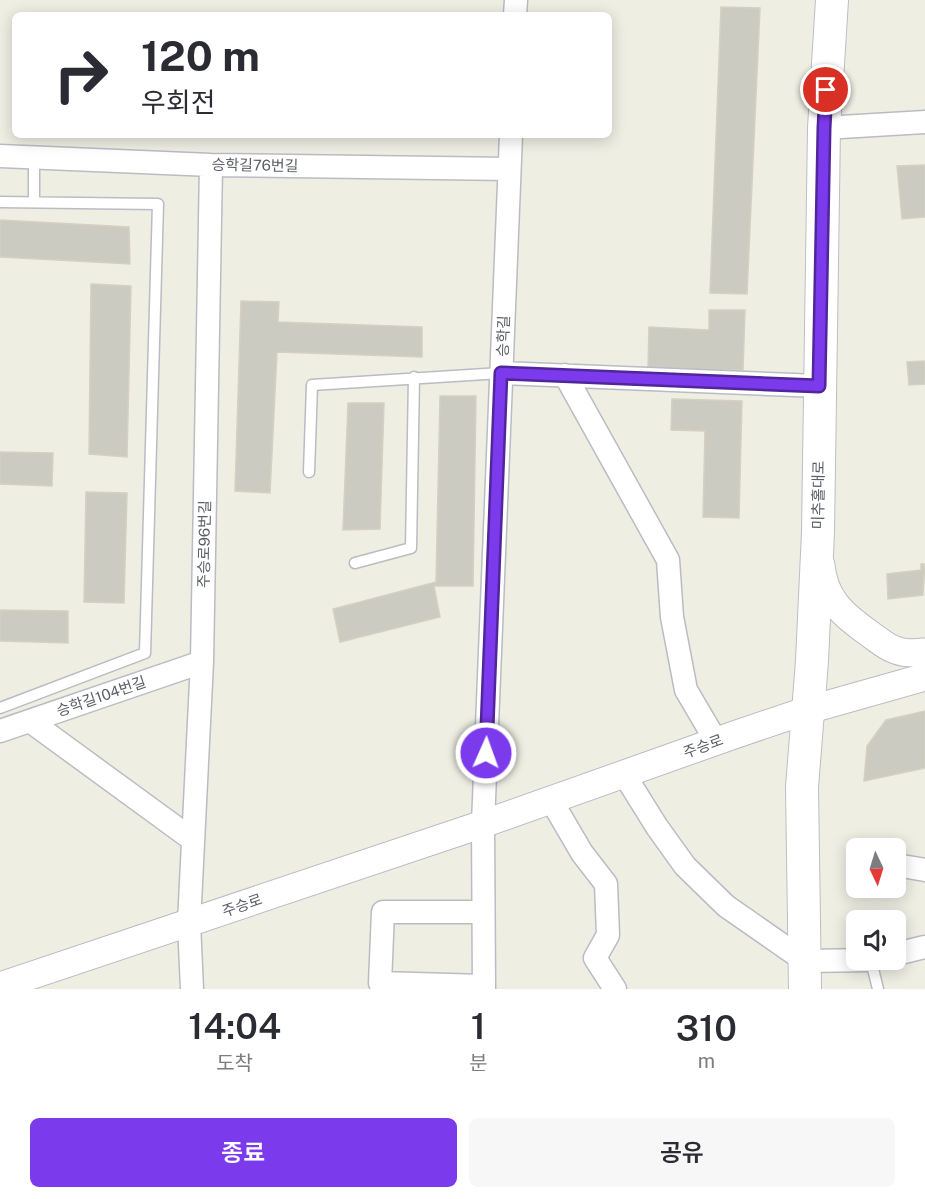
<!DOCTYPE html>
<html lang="ko">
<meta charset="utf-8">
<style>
body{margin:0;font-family:"Public Sans","Noto Sans KR",sans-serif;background:#f7f7f7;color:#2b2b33;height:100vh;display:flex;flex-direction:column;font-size:22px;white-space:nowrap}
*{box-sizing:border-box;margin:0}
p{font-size:20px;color:#7c7c81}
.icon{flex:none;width:33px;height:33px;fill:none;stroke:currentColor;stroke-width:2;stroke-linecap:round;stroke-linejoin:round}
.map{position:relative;height:989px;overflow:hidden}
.sheet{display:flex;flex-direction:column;background:#fff;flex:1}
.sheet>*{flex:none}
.top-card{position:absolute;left:12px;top:12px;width:600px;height:126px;border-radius:9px;box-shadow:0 3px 15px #0003;background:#fff;color:#2b2b33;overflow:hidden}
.needle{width:39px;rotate:176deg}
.tools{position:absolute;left:846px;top:838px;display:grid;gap:12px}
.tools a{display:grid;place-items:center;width:60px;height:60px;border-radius:9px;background:#fff;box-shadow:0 3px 15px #0003;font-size:30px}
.pin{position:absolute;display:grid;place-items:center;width:51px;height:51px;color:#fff;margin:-26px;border:3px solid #fff;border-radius:50%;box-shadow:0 2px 6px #0007}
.me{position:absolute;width:66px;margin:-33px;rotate:2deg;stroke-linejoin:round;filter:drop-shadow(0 0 4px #0008)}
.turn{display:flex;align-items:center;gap:21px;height:126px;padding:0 30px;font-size:27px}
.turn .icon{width:78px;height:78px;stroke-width:2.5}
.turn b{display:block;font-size:42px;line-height:51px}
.eta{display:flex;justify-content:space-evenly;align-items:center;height:102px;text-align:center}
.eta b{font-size:36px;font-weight:600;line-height:42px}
.primary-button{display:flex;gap:12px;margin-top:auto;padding:12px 30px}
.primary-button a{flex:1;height:69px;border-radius:9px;background:#7c3aed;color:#fff;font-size:24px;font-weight:600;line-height:69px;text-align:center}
.primary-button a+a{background:#f7f7f7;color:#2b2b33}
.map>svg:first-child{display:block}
.building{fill:#cccbc1;stroke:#d4d1c0;stroke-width:1.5}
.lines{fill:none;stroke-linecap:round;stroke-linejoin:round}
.service-casing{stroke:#babcc3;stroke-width:13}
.minor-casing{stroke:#babcc3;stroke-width:25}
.tertiary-casing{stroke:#babcc3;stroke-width:29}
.secondary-casing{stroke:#bbbec5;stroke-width:34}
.service{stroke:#fff;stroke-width:10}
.minor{stroke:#fff;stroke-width:22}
.tertiary{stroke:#fff;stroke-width:27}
.secondary{stroke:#fff;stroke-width:32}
.route-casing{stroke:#51269a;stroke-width:15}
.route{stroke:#7c3aed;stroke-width:10}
.labels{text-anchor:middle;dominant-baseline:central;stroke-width:4.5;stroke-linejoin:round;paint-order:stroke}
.street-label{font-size:15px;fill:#5b5e65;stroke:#fff}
</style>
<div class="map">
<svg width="925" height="989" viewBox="0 0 925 989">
<rect width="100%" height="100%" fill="#efeee3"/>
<path class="building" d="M721,7L760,8L747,294L710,293Z
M925,165V217L902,219L897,166Z
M0,220L129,227L130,264L0,257Z
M91,284L131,286L127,457L89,454Z
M241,301L279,302L278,322L422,327V357L277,352L270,493L235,491Z
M709,310H745L743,370L648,369L649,327L709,330Z
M925,361V384L909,385L907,362Z
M440,396H476L473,586H434L440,617L340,642L333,609L436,582Z
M672,399L742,401L739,518L703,517L705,431L671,430Z
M348,403H384L380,529L343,530Z
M0,452L53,453L52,486L0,484Z
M86,492L127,493L124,603L84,602Z
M921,564H925L923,595L888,599L887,574L921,570Z
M0,610L68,611V643L0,641Z
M925,711V768L864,781L867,746L886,720Z"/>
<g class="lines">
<defs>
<path id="service" d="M34,158V202
M0,202L158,204L145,653L0,708
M309,472L312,385L501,373
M355,563L411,548L414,377
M871,961L878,989"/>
<path id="minor" d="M515,15L516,0
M824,128L925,122
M0,156L211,165L509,169
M501,373L819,386
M565,375L668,560L672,617L686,690L716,741
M30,721L193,840
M0,731L202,662
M624,774L657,827L685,866L726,906L805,961L873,960
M551,800L582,853L606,884L608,935L595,958L615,989
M896,865L925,870
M483,912H383L380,983L484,986
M896,954L925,947
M192,989L189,923L202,662L211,165
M484,989L483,824L511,135"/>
<path id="tertiary" d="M821,565C824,599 843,615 870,634C877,639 885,646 893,649C903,654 914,653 925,652
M0,986L483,824L734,735L808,710L925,677"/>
<path id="secondary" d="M805,989L802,787L812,661L818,532L824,128L832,0"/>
</defs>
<use href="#service" class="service-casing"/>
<use href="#minor" class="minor-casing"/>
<use href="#tertiary" class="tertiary-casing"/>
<use href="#secondary" class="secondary-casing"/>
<use href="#service" class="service"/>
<use href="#minor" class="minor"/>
<use href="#tertiary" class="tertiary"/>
<use href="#secondary" class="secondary"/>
</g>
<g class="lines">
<defs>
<path id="route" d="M486,753L501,373L819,386L824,128L826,90"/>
</defs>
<use href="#route" class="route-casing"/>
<use href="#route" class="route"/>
</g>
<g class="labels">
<g class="street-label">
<text transform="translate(255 165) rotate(1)">승학길76번길</text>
<text transform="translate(503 336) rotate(-88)">승학길</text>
<text transform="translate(818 495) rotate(-89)">미추홀대로</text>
<text transform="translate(204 544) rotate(-89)">주승로96번길</text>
<text transform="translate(101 696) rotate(-19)">승학길104번길</text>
<text transform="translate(703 746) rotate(-20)">주승로</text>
<text transform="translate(242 905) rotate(-19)">주승로</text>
</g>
</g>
</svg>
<div class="tools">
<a><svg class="needle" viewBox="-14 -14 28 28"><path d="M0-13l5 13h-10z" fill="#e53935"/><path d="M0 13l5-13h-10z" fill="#7c7c81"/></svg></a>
<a><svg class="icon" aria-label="sound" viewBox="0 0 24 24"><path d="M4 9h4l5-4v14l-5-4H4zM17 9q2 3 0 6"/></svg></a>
</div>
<div class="pin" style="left:826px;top:90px;background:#d93025"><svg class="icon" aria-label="arrive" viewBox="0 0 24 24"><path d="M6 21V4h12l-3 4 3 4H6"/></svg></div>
<svg class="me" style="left:486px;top:753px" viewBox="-20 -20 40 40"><circle r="17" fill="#7c3aed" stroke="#fff" stroke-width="3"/><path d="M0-11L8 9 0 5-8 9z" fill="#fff"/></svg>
<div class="top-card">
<div class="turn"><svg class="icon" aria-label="right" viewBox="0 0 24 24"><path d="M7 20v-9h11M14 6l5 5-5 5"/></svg><div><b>120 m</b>우회전</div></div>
</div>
</div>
<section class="sheet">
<div class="eta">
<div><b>14:04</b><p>도착</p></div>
<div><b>1</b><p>분</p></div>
<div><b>310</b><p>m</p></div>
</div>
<div class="primary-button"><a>종료</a><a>공유</a></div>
</section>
